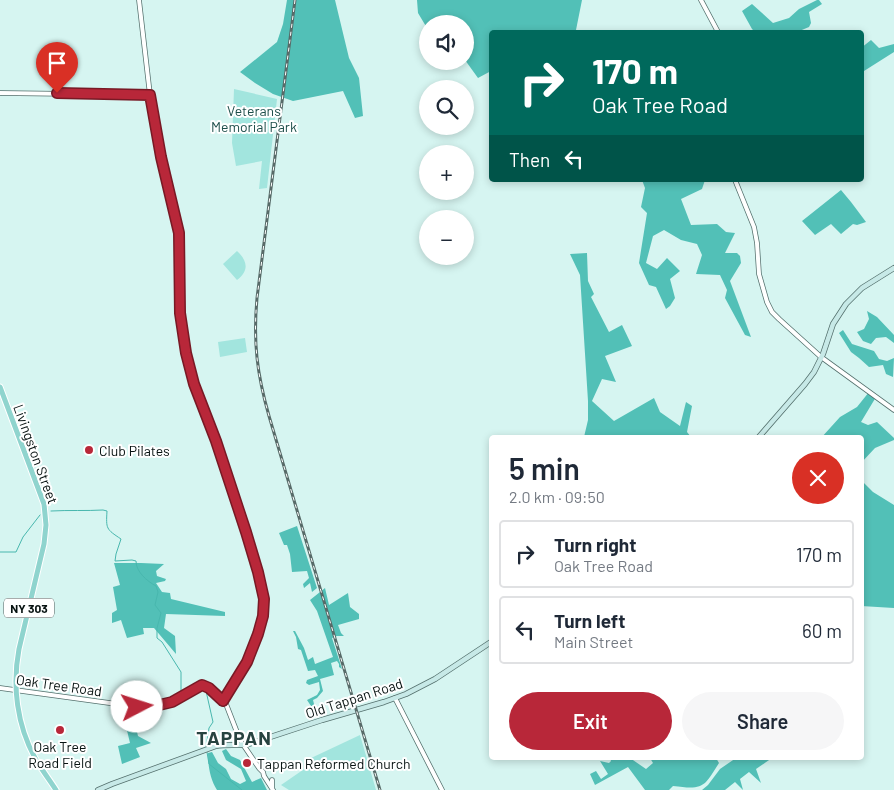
<!DOCTYPE html>
<meta charset="utf-8">
<style>
body{margin:0;font-family:Barlow,sans-serif;background:#f6f6f7;color:#1f2937;height:100vh;display:flex;flex-direction:column;font-size:19px;white-space:nowrap}
*{box-sizing:border-box;margin:0}
p{font-size:16px;color:#747a83}
.icon{flex:none;width:28px;height:28px;fill:none;stroke:currentColor;stroke-width:2;stroke-linecap:round;stroke-linejoin:round}
.map{position:relative;flex:1;overflow:hidden}
.sheet{position:absolute;left:489px;top:435px;width:375px;height:325px;display:flex;flex-direction:column;background:#fff;border-radius:5px;box-shadow:0 2px 8px #0003}
.sheet>*{flex:none}
.banner{position:absolute;left:489px;top:30px;width:375px;height:152px;border-radius:5px;box-shadow:0 2px 8px #0003;background:#00695c;color:#fff;overflow:hidden}
.buttons{position:absolute;left:419px;top:15px;display:grid;gap:10px}
.buttons a{display:grid;place-items:center;width:55px;height:55px;border-radius:50%;background:#fff;box-shadow:0 2px 8px #0003;font-size:25px}
.pin{position:absolute;display:grid;place-items:center;width:42px;height:42px;color:#fff;margin:-51px -21px;border-radius:50% 50% 50% 0;rotate:-45deg;box-shadow:0 0 5px #0007}
.pin .icon{rotate:45deg}
.me{position:absolute;width:55px;margin:-28px;rotate:85deg;stroke-linejoin:round;filter:drop-shadow(0 0 4px #0008)}
.turn{display:flex;align-items:center;gap:18px;height:105px;padding:0 20px;font-size:22px}
.turn .icon{width:65px;height:65px;stroke-width:2.5}
.turn b{display:block;font-size:35px;line-height:42px}
.then{display:flex;align-items:center;height:48px;padding:0 20px;background:#0003;gap:10px;font-size:19px}
.round{display:grid;place-items:center;flex:none;width:52px;height:52px;border-radius:26px;background:#f6f6f7}
.head{display:flex;align-items:center;justify-content:space-between;height:85px;padding:0 20px}
h1{font-size:30px;font-weight:600;line-height:38px}
.primary-button{display:flex;gap:10px;margin-top:auto;padding:10px 20px}
.primary-button a{flex:1;height:58px;border-radius:30px;background:#b82739;color:#fff;font-size:20px;font-weight:600;line-height:58px;text-align:center}
.primary-button a+a{background:#f6f6f7;color:#1f2937}
ul{padding:0;list-style:none}
li{display:flex;align-items:center;gap:15px;height:68px;margin:0 10px 8px;padding:0 10px;border:2px solid #e0e1e3;border-radius:5px}
li div{flex:1}
li b{display:block;font-size:19px}
li em{font-style:normal}
.map>svg:first-child{display:block}
.green{fill:#a2e5de}
.forest{fill:#52c0b7}
.lines{fill:none;stroke-linecap:round;stroke-linejoin:round}
.stream{stroke:#48b7ae;stroke-width:1}
.tertiary-casing{stroke:#54706d;stroke-width:5.5}
.secondary-casing{stroke:#54706d;stroke-width:6}
.primary-casing{stroke:#fff;stroke-width:7}
.tertiary{stroke:#fff;stroke-width:4}
.secondary{stroke:#c7e9e7;stroke-width:4.5}
.primary{stroke:#8fd4ce;stroke-width:5}
.rail-casing{stroke:#576a68;stroke-width:3}
.rail{stroke:#fff;stroke-width:1;stroke-dasharray:4;stroke-linecap:butt}
.route-casing{stroke:#781925;stroke-width:12}
.route{stroke:#b82739;stroke-width:9}
.poi-dot{fill:#b82739;stroke:#fff;stroke-width:2}
.labels{text-anchor:middle;dominant-baseline:central;stroke-width:4;stroke-linejoin:round;paint-order:stroke}
.shield{fill:#fff;stroke:#515958;stroke-width:1}
.shield-label{font-size:12px;font-weight:bold;fill:#071211}
.park-label{font-size:14px;fill:#1d4e4a;stroke:#fff}
.poi-label{font-size:14px;fill:#071211;stroke:#fff;text-anchor:start}
.street-label{font-size:14px;fill:#071211;stroke:#fff}
.district-label{font-size:19px;font-weight:bold;letter-spacing:1px;fill:#284340;stroke:#fff}
</style>
<div class="map">
<svg width="894" height="790" viewBox="0 0 894 790">
<rect width="100%" height="100%" fill="#d6f5f1"/>
<path class="green" d="M234,89L277,99L267,188L259,189L262,161L236,166L232,143Z
M237,251C248,261 249,271 237,280L223,264Z
M245,338L247,352L220,357L218,342Z
M360,735L376,790H289L281,785L313,763L309,759Z"/>
<path class="forest" d="M287,0H335L349,58L359,78L363,116L355,118L343,91L293,101L273,94L255,83L240,72L277,42L283,24Z
M417,0H582L576,30V32H562L560,31L557,32H491V71L478,78L465,60V24H428L427,28L418,13Z
M817,0H819L822,4L809,12L811,23L809,27L797,32H755L752,29L742,11L752,4L773,23L789,18L799,9Z
M871,40L879,48L894,44V52L864,71L861,61V48Z
M642,180H671L672,181L676,180H705L702,189L681,199L691,225L717,224L726,232L735,233L725,253H737L740,256L741,263L730,281L751,337L745,335L725,298L727,290L720,275L696,274L702,255L697,244L681,240L664,230L653,236L646,263L657,269L667,258L680,271L670,279L675,298L670,306L666,309L656,287L649,285L639,263L647,213L641,207L645,188Z
M841,190L851,202L866,222L857,225L853,224L841,234L831,224L815,235L802,221Z
M587,253L588,281L594,294L591,297L609,332L622,325L632,346L605,356L616,382L602,379L592,401L614,421L654,398L660,412L680,426L686,402L692,406L687,432L691,437H584L588,420V401L580,275L570,254Z
M867,311L877,317L894,335V343L886,337L876,338L871,344L863,341L857,332L864,329L869,319Z
M843,330L852,344L874,351L879,359L887,361L894,358L893,377L886,374L883,365L869,367L859,358L851,352L839,333Z
M869,392L876,397L861,422L868,425L877,422L894,438V440L875,448L861,463V438H821L840,417L857,407Z
M861,480L873,492L894,505V608L861,606Z
M297,526L317,588L312,592L310,583L304,588L303,584L309,578L307,571L292,572L290,554L287,545H284L279,533Z
M114,563H141L164,564L156,571L157,576L166,579L165,581L156,583L162,592L170,593L171,599L225,612V616L166,614L164,628L175,636L176,654L154,628H143L144,634L127,638L121,620L112,623V613L117,610L113,587L120,585Z
M325,588L329,605L348,593L350,607L359,614V619L338,625L341,633L344,636H337L332,638L342,669L339,667V664L337,661L331,663L334,675L320,679L323,691L317,698L313,700L315,708L313,709L307,700L317,695L320,690L319,682L309,685L306,683L307,680L318,676L315,670L308,671L301,650L298,649L296,637L293,631H295L304,648L308,660L313,657L315,664L333,657L317,611L310,600Z
M134,720L138,736L151,743L136,748L140,757L122,764L118,746L130,743L125,722Z
M226,749L231,756L240,760L252,782L261,778L267,790H217C210,779 208,766 208,753L212,752L218,763L226,769L231,779L240,784L246,781L241,769L226,760L222,751Z
M610,758H630L646,769L653,763L650,758H716L719,763C704,787 704,790 673,786L669,790H645L628,767L595,785L590,774L596,771L601,779L608,774L600,761L609,763L611,761Z
M736,758H772L756,769L761,783L749,772L740,779L743,790L735,782L725,790H702L708,785L720,769Z"/>
<g class="lines">
<path class="stream" d="M51,511C69,510 86,511 103,510L107,511C106,529 106,529 121,539L116,554L115,561L132,560L136,561C136,572 147,581 156,586L158,592L155,605L161,613L157,628V638L162,642L181,672V695
M0,552H16L23,537L40,515
M184,698L186,699L201,690L204,689L206,691L213,722L209,728L206,748
M207,752L209,764L242,790"/>
<defs>
<path id="tertiary" d="M139,0L150,95L161,157L179,233L180,313L186,353L194,384L216,441L246,532L258,572L264,599L263,616L258,635L247,662L223,701L226,704L240,740L259,768L263,772L264,776L273,790
M701,0L718,32
M0,93L150,95
M735,180L754,227L757,243L759,274L767,302L772,312L779,319L821,357L894,410
M0,688L146,708C167,706 183,696 201,686C210,685 216,696 223,701
M395,698L442,790
M272,780V788"/>
<path id="secondary" d="M758,438L805,384L814,372L823,354L833,324L846,304L862,288L894,268
M98,790L112,784L216,746C227,744 238,746 249,744L322,720L384,702L406,694L435,679L491,642"/>
<path id="primary" d="M0,387L44,504L46,525L44,544L19,649C12,686 17,725 35,758C41,769 49,779 56,790"/>
</defs>
<use href="#tertiary" class="tertiary-casing"/>
<use href="#secondary" class="secondary-casing"/>
<use href="#primary" class="primary-casing"/>
<use href="#tertiary" class="tertiary"/>
<use href="#secondary" class="secondary"/>
<use href="#primary" class="primary"/>
<defs>
<path id="rail" d="M295,0L257,298C253,342 257,374 269,416L380,790"/>
</defs>
<use href="#rail" class="rail-casing"/>
<use href="#rail" class="rail"/>
</g>
<g class="lines">
<defs>
<path id="route" d="M57,93L150,95L161,157L179,233L180,313L186,353L194,384L216,441L246,532L258,572L264,599L263,616L258,634L247,662L223,701L209,688L202,685L172,702L151,707H137"/>
</defs>
<use href="#route" class="route-casing"/>
<use href="#route" class="route"/>
</g>
<g class="poi-dot">
<circle cx="89" cy="450" r="5"/>
<circle cx="60" cy="730" r="5"/>
<circle cx="247" cy="763" r="5"/>
</g>
<g class="labels">
<rect class="shield" x="4" y="598.5" width="50" height="19" rx="4"/>
<g class="shield-label">
<text x="29" y="608">NY 303</text>
</g>
<g class="park-label">
<text x="254" y="110">Veterans<tspan x="254" dy="16">Memorial Park</tspan></text>
</g>
<g class="poi-label">
<text x="99" y="450">Club Pilates</text>
<text x="60" y="746" text-anchor="middle">Oak Tree<tspan x="60" dy="16">Road Field</tspan></text>
<text x="257" y="763">Tappan Reformed Church</text>
</g>
<g class="street-label">
<text transform="translate(36 454) rotate(70)">Livingston Street</text>
<text transform="translate(59 685) rotate(8)">Oak Tree Road</text>
<text transform="translate(354 698) rotate(-18)">Old Tappan Road</text>
</g>
<g class="district-label">
<text x="234" y="737">TAPPAN</text>
</g>
</g>
</svg>
<div class="buttons">
<a><svg class="icon" aria-label="sound" viewBox="0 0 24 24"><path d="M4 9h4l5-4v14l-5-4H4zM17 9q2 3 0 6"/></svg></a>
<a><svg class="icon" aria-label="search" viewBox="0 0 24 24"><circle cx="10" cy="10" r="6"/><path d="M15 15l6 6"/></svg></a>
<a>+</a>
<a>−</a>
</div>
<div class="pin" style="left:57px;top:93px;background:#d93025"><svg class="icon" aria-label="arrive" viewBox="0 0 24 24"><path d="M6 21V4h12l-3 4 3 4H6"/></svg></div>
<svg class="me" style="left:137px;top:707px" viewBox="-20 -20 40 40"><circle r="19" fill="#fff"/><path d="M0-13L10 11 0 6-10 11z" fill="#b82739"/></svg>
<div class="banner">
<div class="turn"><svg class="icon" aria-label="right" viewBox="0 0 24 24"><path d="M7 20v-9h11M14 6l5 5-5 5"/></svg><div><b>170 m</b>Oak Tree Road</div></div>
<div class="then">Then<svg class="icon" aria-label="left" viewBox="0 0 24 24"><path d="M17 20v-9H6M10 6l-5 5 5 5"/></svg></div>
</div>
<section class="sheet">
<div class="head"><div><h1>5 min</h1><p>2.0 km · 09:50</p></div><a class="round" style="background:#d93025;color:#fff"><svg class="icon" aria-label="close" viewBox="0 0 24 24"><path d="M6 6l12 12M18 6L6 18"/></svg></a></div>
<ul>
<li><svg class="icon" aria-label="right" viewBox="0 0 24 24"><path d="M7 20v-9h11M14 6l5 5-5 5"/></svg><div><b>Turn right</b><p>Oak Tree Road</p></div><em>170 m</em></li>
<li><svg class="icon" aria-label="left" viewBox="0 0 24 24"><path d="M17 20v-9H6M10 6l-5 5 5 5"/></svg><div><b>Turn left</b><p>Main Street</p></div><em>60 m</em></li>
</ul>
<div class="primary-button"><a>Exit</a><a>Share</a></div>
</section>
</div>
